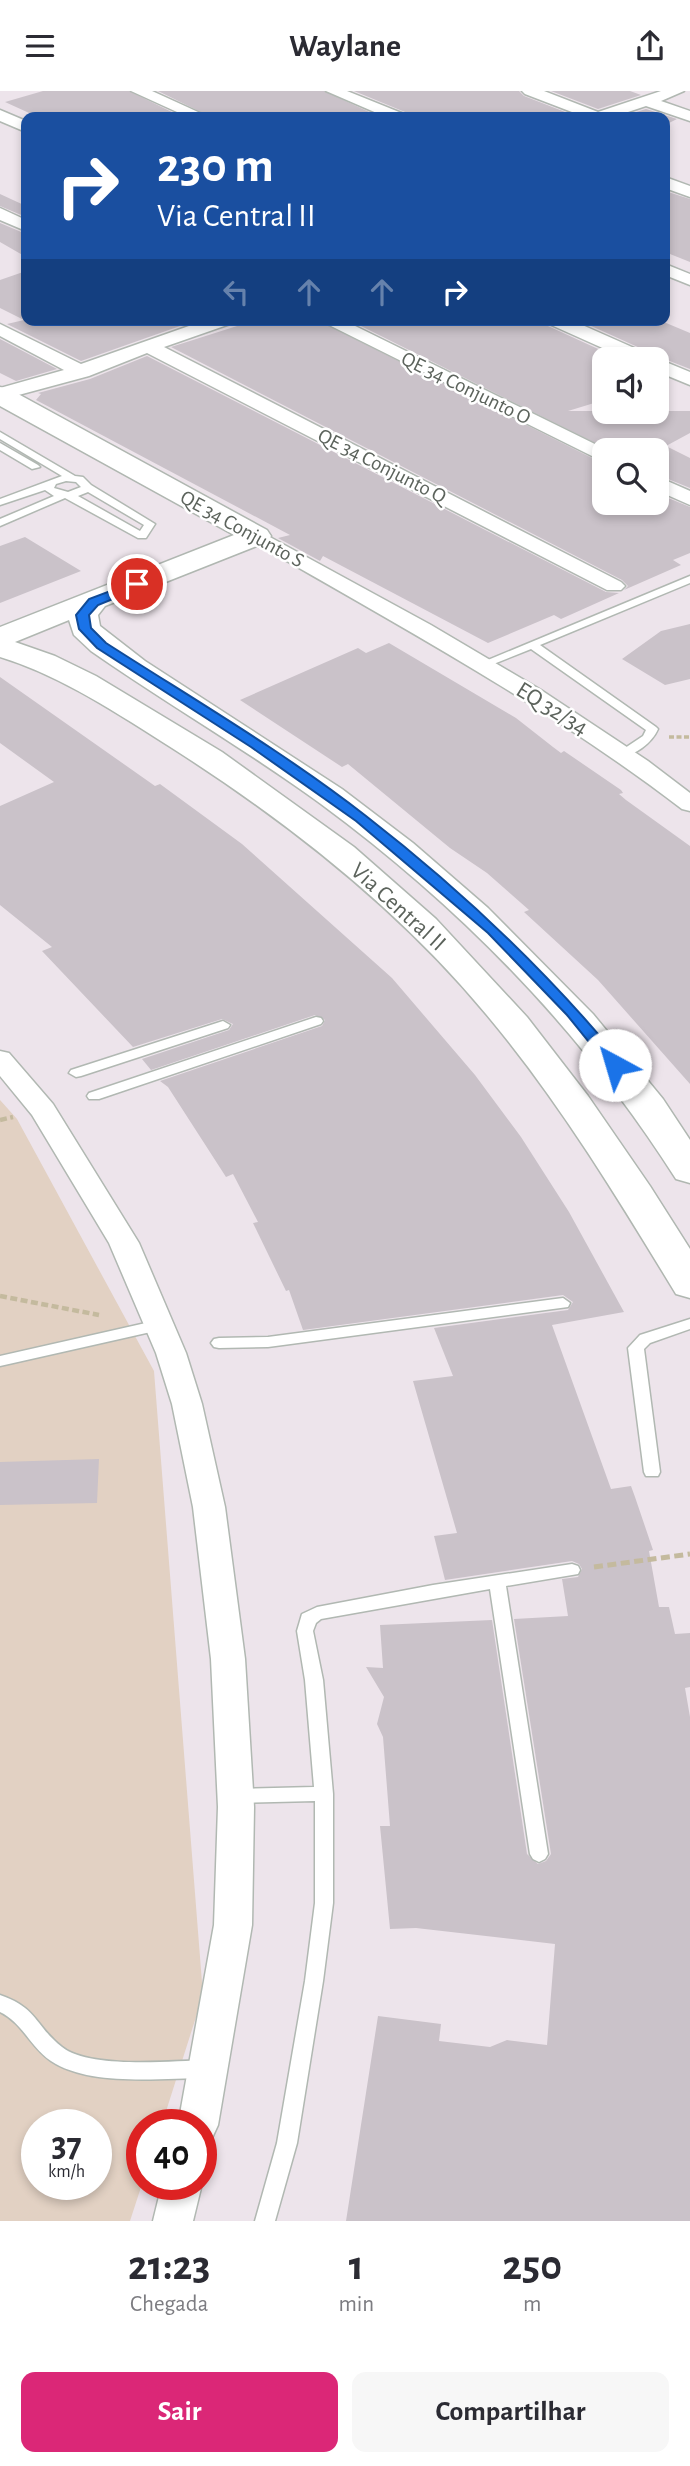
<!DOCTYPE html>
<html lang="pt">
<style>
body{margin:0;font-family:"Alegreya Sans",sans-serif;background:#f7f7f7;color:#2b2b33;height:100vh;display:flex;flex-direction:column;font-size:26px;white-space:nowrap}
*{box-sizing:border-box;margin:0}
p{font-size:23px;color:#7c7c81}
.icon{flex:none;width:38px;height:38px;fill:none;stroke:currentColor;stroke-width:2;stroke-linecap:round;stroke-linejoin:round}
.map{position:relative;height:2130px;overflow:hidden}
.sheet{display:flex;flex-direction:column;background:#fff;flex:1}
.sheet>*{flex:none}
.banner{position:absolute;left:21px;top:21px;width:649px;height:214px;border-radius:14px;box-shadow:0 4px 10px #0003;background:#1a4fa0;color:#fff;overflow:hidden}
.fabs{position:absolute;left:592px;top:256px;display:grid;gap:14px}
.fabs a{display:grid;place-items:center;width:77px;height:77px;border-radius:14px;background:#fff;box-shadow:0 4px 10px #0003;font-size:35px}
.speed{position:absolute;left:21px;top:2018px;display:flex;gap:14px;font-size:35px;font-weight:700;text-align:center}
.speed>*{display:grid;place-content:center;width:91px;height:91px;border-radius:50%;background:#fff;box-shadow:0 4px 10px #0003;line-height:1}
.speed small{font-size:18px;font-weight:400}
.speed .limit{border:10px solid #d22;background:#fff;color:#111}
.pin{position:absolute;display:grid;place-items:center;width:60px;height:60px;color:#fff;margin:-30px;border:4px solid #fff;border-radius:50%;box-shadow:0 2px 7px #0007}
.me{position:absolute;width:77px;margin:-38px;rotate:321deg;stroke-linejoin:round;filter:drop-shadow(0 0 5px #0008)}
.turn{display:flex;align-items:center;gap:24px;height:147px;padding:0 21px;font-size:32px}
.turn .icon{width:91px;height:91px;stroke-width:2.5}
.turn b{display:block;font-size:49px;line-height:60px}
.lanes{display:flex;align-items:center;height:66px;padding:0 21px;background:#0003;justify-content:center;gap:35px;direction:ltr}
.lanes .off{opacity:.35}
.eta{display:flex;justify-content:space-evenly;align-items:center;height:119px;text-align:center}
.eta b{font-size:42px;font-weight:700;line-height:49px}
.primary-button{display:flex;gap:14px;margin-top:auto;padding:14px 21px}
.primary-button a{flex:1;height:80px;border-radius:14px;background:#db2777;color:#fff;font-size:28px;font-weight:700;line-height:80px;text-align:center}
.primary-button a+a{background:#f7f7f7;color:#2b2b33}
header{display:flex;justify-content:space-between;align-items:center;height:91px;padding:0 21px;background:#fff;font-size:32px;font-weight:700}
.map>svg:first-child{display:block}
.green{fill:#e2d1c3;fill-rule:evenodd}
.building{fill:#cac2c9}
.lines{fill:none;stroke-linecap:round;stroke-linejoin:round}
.lane-casing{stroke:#b1b8b2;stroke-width:3}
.street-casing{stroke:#b1b8b2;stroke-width:3}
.secondary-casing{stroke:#b0b7b1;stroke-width:3}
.path-far2{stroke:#c4ba9e;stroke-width:3.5;stroke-dasharray:5 2.5;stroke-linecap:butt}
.path-far1{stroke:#c4ba9e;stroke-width:4.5;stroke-dasharray:7 3.5;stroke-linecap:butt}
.path{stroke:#c4ba9e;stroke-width:5;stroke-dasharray:9 4.5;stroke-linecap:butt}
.lane{fill:#fff;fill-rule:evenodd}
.street{fill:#fff;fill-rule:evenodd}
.secondary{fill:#fff;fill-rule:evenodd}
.route{fill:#1a73e8;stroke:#114b97;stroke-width:2}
.labels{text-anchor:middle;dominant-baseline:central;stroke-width:5;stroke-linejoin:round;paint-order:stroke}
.far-street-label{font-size:21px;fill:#5c635c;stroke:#fff}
.street-label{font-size:24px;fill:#5c635c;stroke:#fff}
</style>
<header><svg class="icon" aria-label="menu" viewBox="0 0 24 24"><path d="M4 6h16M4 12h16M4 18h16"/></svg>Waylane<svg class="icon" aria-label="share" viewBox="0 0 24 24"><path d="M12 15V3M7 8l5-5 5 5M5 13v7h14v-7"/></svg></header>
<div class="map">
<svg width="690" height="2130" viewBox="0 0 690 2130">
<rect width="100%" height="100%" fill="#ede4eb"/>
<path class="green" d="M0,1009L17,1028L154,1280L203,1904L162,2033L142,2034V2093L130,2130H0ZM37,2034H96V2093H37Z"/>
<path class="building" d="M43,0H129L182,26H38L5,11Z
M158,0H324L380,26H211Z
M354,0H519L524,5L578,26H410L405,21Z
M551,0H630L641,4L598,18Z
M646,18L677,28L665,34V26H621Z
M665,100L690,108V171L665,161Z
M0,103L26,115V126L0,115Z
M0,132L26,143V166L0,151Z
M26,180V229H197L81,270L7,233L24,229L0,217V189Z
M256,229H317L604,373V411H656V402L690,416V462L673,469L681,474L624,499L628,495L622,489L171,256Z
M349,229H544L548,235L620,268H604V309L568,320H690V342L666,355L690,367V397L656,383V359H609Z
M578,229H659L690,242V278L657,265L654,266L651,262Z
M0,248L57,278L16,290L0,282Z
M147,265L606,501L619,502L561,528L554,524L488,552L323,465L320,470L278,447L290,444L36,309L41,303L38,302L90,288Z
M25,446L81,480L0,512V455Z
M690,533V588L665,594L622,568L661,540Z
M389,552L516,627L553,656L561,662L564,660L621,699L623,702L619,703L626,709L690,755V993L598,889L524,821L529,819L487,782L450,757L348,673L342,676L240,609L358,557L366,562Z
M0,586L155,695L160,693L242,753L392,887L475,984L521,1046L569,1121L624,1221L552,1234L611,1398L631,1395L635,1406L653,1459L649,1460L659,1516H669L675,1543L690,1542V1596L685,1597L690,1626V2130H346L378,1925L441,1933L439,1950L490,1956L507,1949L547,1954L555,1853L416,1837L390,1838L380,1735H390L383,1646L377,1633L384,1606L366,1576L383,1577L380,1534L492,1529L527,1763L538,1773L546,1770L551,1763L514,1528L568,1525L562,1488L578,1486L582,1478L579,1473L572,1470L445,1489L434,1445L457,1442L413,1290L453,1285L434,1237L568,1219L573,1211L563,1204L303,1239L289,1199L286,1200L253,1132L258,1131L233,1083L226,1086L168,996L160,990L322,935L325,929L315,924L151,979L142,968L229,939L233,933L222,928L133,956L42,860L52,856L0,814V715L54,691L0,652Z
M99,1368L97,1412L0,1414V1371Z"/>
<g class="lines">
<defs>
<path id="lane" d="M0,341L75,385L83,386L91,394L155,433L146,447H138L65,407L0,435V428L54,405L45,399L0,414V408L62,385L0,348ZM66,390L76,391L81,396L68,401L54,397L56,393ZM88,401L144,434L140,440L78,405Z
M0,352L38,374L40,376L32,378L0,359Z
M690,485V492L540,554L656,636L658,638C652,652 633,667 618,665L616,663L643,645L646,639L531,558L486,576L482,577L476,574Z
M316,926L321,927L323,930L321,933L99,1008H89L87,1005L89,1002Z
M223,930L230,934L228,937L81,985L76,986L69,982L71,979Z
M563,1207L570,1212L568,1216L268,1256L219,1257L214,1256L211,1252L214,1248L219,1247L268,1246Z
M690,1228V1238L650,1252L644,1258L660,1381L658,1385H646L644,1381L628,1257L640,1244Z
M159,1229L164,1230L167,1234L164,1238L0,1275V1265Z
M572,1473L578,1475L580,1479L578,1483L506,1495L548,1763L545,1768L539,1771L533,1768L530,1763L490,1498L321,1528L316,1532L313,1540L323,1589L333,1703V1812L323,1890L297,2052L275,2130H255L277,2052L305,1890L315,1812V1710L236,1712L230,1710L227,1705L230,1700L236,1698L314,1696L305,1589L297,1540L302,1523L317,1516L433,1494Z
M0,1904C38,1917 35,1935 62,1956C89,1978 171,1970 207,1969L214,1972L217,1978L214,1984L207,1987C161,1987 90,1996 51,1970C30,1956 23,1932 0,1921Z"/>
<path id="street" d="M131,0H152L209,26H188Z
M326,0H347L404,23L407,26H386Z
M522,0H544L598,21L661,0H684L661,10L690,20V30L646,15L613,26H585L525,3Z
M0,19L26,30V41L0,30Z
M665,86L690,95V106L665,97Z
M0,117L26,129V140L0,129Z
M665,173L690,183V194L665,184Z
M206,229H233L230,233L164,256L621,491L625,495L621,499H607L147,262L89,285L0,309V297L64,279L0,245V233L81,273Z
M319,229H343L607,359H604V371Z
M546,229H571L650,264L652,268H627L549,233Z
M656,267L690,281V294L656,280Z
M656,385L690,400V414L656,399Z
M257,439L431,534L541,599L648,670L690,702V720L682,718C546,614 398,534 250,449L247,445L250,441Z
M0,960L9,962L53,1013L139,1152L186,1262L202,1313L225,1416L245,1568L254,1716L252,1834L218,2034L212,2047L201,2051V2034H178L214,1834L218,1716L211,1568L193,1416L172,1313L156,1262L109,1152L32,1024L0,985Z
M201,2091L202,2093L193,2130H153L162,2093Z"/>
<path id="secondary" d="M0,296L9,298L267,439L271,445L267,451L105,515L98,524L100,535L145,570L342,698L413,752L488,817L593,923L663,1008L690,1049V1092L676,1088C582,940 462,817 321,713C247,659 167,613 91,560L74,544L69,529L15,551L55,565L96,585L222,661L354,756L436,828L527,926L588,1005L650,1095L690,1158V1207L676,1203C617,1106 559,1010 486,923C398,817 288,731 172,657C118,623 62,585 0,566V536L234,444L0,315Z"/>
</defs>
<use href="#lane" class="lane-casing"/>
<use href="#street" class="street-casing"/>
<use href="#secondary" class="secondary-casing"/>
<path class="path-far2" d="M669,646H690"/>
<path class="path-far1" d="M0,1029L13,1026
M0,1205L99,1224"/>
<path class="path" d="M594,1476L690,1463"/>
<use href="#lane" class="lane"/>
<use href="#street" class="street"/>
<use href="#secondary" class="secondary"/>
</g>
<path class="route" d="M137,490L142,491V496L98,514L89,524L91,537L106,552C193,608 284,661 366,725C460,798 546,879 621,970L623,974L621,977H610L567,924L488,842L356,730L251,656L97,557L79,538L76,524L89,508Z"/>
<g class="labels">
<g class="far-street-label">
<text transform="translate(466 297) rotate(26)">QE 34 Conjunto O</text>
<text transform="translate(382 375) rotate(27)">QE 34 Conjunto Q</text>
<text transform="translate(242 438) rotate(29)">QE 34 Conjunto S</text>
</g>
<g class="street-label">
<text transform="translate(552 618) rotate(32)">EQ 32/34</text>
<text transform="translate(398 816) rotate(42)">Via Central II</text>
</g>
</g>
</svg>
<div class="fabs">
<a><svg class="icon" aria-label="sound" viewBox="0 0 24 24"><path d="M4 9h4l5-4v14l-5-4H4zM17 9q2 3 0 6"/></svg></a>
<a><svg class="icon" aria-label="search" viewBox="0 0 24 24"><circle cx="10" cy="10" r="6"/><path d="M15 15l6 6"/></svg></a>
</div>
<div class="speed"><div>37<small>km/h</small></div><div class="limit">40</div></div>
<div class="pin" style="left:137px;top:493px;background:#d93025"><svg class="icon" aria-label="arrive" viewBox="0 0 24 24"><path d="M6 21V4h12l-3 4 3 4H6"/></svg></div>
<svg class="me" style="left:615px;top:974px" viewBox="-20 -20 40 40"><circle r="19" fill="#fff"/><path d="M0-13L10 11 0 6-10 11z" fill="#1a73e8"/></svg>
<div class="banner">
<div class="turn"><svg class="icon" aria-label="right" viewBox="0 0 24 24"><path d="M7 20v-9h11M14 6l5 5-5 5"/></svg><div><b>230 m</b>Via Central II</div></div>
<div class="lanes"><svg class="icon off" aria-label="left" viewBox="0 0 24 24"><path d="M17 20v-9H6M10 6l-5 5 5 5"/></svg><svg class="icon off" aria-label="ahead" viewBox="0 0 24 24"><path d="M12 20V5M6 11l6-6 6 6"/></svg><svg class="icon off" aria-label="ahead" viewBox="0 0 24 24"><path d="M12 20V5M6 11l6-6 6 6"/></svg><svg class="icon" aria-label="right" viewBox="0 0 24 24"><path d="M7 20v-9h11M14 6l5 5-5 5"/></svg></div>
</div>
</div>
<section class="sheet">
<div class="eta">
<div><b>21:23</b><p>Chegada</p></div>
<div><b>1</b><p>min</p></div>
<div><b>250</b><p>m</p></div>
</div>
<div class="primary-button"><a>Sair</a><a>Compartilhar</a></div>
</section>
